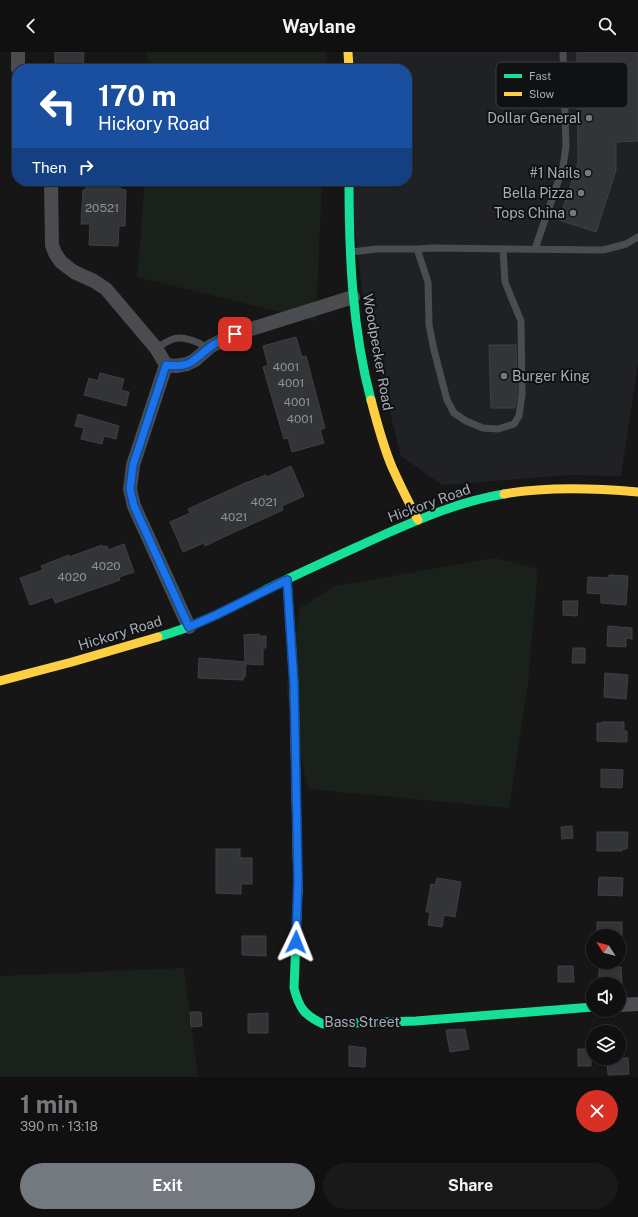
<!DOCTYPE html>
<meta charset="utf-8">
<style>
body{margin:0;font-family:"Public Sans",sans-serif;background:#19191a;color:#f1f3f6;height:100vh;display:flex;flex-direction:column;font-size:15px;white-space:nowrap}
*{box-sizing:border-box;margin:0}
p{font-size:13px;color:#9c9d9f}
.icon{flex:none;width:22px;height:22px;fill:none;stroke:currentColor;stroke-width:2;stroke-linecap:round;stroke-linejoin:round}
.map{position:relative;height:1025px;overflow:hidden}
.drawer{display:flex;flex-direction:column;background:#101011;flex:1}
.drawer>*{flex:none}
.guide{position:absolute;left:12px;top:12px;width:400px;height:122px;border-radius:16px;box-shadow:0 1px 3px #0004,0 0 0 1px #303031;background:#1a4fa0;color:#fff;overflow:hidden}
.needle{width:26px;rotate:306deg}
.controls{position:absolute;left:586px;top:877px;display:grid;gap:8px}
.controls a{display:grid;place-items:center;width:40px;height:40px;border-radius:50%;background:#101011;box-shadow:0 1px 3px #0004,0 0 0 1px #303031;font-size:20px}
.pin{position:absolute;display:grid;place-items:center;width:34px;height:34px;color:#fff;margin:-17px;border-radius:8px;box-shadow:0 2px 6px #0006}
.me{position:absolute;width:44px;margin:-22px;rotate:2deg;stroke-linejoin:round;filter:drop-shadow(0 0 3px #0008)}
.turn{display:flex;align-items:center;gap:14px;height:84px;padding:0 20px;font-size:18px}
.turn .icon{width:52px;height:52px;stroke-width:2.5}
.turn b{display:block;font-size:28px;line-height:34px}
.then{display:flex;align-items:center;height:38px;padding:0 20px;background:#0003;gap:8px;font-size:15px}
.round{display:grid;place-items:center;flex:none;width:42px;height:42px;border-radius:21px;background:#19191a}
.overview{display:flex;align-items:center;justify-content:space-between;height:68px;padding:0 20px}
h1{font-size:24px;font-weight:700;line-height:30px;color:#747980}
.action{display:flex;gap:8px;margin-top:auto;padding:8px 20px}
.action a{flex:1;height:46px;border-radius:24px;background:#747980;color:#fff;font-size:16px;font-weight:700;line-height:46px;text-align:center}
.action a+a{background:#19191a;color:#f1f3f6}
header{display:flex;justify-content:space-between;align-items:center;height:52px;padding:0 20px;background:#101011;font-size:18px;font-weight:700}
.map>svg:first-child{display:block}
.built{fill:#202124}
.green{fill:#1a211a}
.building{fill:#333437;stroke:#3f4043}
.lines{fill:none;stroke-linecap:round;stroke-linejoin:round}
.lane{stroke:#4a4c50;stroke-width:7}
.street{stroke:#4a4c50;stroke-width:14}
.fast{stroke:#16e098;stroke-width:9}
.slow{stroke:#ffcf43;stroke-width:9}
.route-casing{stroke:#114b97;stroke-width:10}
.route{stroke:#1a73e8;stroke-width:7}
.poi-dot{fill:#747980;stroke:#101113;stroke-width:1.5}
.labels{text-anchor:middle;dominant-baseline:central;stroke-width:4;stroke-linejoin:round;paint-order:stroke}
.number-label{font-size:12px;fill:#8a9098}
.poi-label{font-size:14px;fill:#a7aeb8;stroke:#101113;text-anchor:end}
.street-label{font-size:14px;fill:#a7aeb8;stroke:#101113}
.key{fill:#101113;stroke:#3d4045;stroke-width:1}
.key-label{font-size:11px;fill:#a7aeb8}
</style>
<header><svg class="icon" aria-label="back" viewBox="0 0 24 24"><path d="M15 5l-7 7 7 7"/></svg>Waylane<svg class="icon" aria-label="search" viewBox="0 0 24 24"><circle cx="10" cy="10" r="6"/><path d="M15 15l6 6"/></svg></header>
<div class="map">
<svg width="638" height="1025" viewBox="0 0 638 1025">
<rect width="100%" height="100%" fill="#161617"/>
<path class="built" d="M348,0H638V311L621,424L569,423L442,433L401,404L365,262L349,129H407V17H348Z"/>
<path class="green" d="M146,0H327L326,17H151Z
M145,129H322L316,269L137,225Z
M495,506L538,517L528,631L509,756L308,737L286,637L300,556L335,534Z
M184,916L198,1025H0V924Z"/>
<path class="building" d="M55,0H84L83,17H55Z
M577,0H638V89L616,90V118L596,180L559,168L578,111Z
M86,129H121L120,137L126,138L125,174H119L118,194L89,193L90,172H81L83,138H86Z
M296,285L302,305L306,304L325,376L320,378L324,391L292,400L288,386L284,387L263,315L268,313L263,294Z
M489,293H516L517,343L515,356H491Z
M100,321L124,327L121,338L129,340L126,354L84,343L89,326L98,329Z
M78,362L119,374L116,387L104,384L102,392L81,387L84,376L75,374Z
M291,414L304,444L282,454L283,458L228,483L205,494L204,491L183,500L170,470L190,461L188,457L243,432L266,423L267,425Z
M124,492L134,520L119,525L120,528L55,551L53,545L30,553L20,526L43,518L41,514L69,503V505L102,493L103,495L107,494L108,498Z
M609,523L628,524L626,553L601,551V542L587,541L588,525L609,526Z
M563,549H578L577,564L563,563Z
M608,574L632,576V587L626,586V595L607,594Z
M259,582V584H266V596H263V613L246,612L245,625L244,624L243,628L198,626L199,606L245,610L244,583Z
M573,596H585V611H572Z
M605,621L628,623L626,647L604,645Z
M603,670H624V679H627V690L597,689V671H603Z
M601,717L623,718L622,736L601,735Z
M572,774L573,786L562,787L561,775Z
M597,780H628L627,797H622V799H597Z
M216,797H240V806H252V832H241V842L216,841Z
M599,825L623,826L622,844L598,843Z
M437,826L461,830L455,865L444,863L442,875L428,873L430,860H426L431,832L435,833Z
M597,870H622V884H597Z
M242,884H266V904L242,903Z
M558,914H573L574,930H558Z
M621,915L622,932H599V916Z
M190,960H201L202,974L191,975Z
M268,961V981H248V962Z
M465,977L469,997L450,1000L446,978Z
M349,994L366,996L365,1015L349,1014Z
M578,997H591V1014H578Z
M607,1006H628L629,1022L608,1023Z"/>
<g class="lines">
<path class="lane" d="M417,197L428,230L429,273L434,298L447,348L454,361L466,369L483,376L498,377L514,372L519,364L522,343L521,269L505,230L503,197
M535,197L563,115L566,94L563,0
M351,200L377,197H417L433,196L603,198L626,192L638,185
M156,296C171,288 174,283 191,288C198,291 203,292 208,297"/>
<path class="street" d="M18,0V17
M51,129L52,193L55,201L61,210L74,220L94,229L106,237L156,296L166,313
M189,575L134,454L130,437L133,413L166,313L176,314L187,312L195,308L211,294L235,282L353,245
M619,953L638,952"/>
<path class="fast" d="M349,129C349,202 352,277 371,348
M158,585C198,574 233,555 269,536C306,518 344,501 381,484C422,466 461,449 504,442
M298,839L294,936C299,956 304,963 323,972L416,969L593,955"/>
<path class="slow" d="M348,0L349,17
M371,348C377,371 383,394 392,415C400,433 409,451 418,468
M504,442C548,434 594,436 638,440
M287,528L294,632L298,839
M0,629L72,610L158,585"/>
</g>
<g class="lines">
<defs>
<path id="route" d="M235,282C226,286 217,290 210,295C192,309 191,316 166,313L133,413L130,437L134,454L189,575L218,562L287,528L294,632L298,828L296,890"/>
</defs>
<use href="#route" class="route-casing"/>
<use href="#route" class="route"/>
</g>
<g class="poi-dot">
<circle cx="589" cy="66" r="4"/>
<circle cx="588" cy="121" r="4"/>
<circle cx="581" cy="141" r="4"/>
<circle cx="573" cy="161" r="4"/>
<circle cx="504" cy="324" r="4"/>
</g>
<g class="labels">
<g class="number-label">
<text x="102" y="156">20521</text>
<text x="286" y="315">4001</text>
<text x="291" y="331">4001</text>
<text x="297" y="350">4001</text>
<text x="300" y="367">4001</text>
<text x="264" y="450">4021</text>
<text x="234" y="465">4021</text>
<text x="106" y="514">4020</text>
<text x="72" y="525">4020</text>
</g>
<g class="poi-label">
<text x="581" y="66">Dollar General</text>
<text x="580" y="121">#1 Nails</text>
<text x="573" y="141">Bella Pizza</text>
<text x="565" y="161">Tops China</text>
<text x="512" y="324" text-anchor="start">Burger King</text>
</g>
<g class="street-label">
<text transform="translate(378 300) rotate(80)">Woodpecker Road</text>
<text transform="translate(429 451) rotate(-20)">Hickory Road</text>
<text transform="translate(120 581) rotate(-17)">Hickory Road</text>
<text x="362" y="970">Bass Street</text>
</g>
</g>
<rect x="496" y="10" width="132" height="46" rx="6" class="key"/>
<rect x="504" y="22" width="18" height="4" fill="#16e098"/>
<rect x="504" y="40" width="18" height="4" fill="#ffcf43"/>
<g class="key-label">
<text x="529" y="28">Fast</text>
<text x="529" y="46">Slow</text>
</g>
</svg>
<div class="controls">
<a><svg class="needle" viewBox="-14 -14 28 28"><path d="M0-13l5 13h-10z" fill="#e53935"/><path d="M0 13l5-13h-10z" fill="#9c9d9f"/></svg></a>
<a><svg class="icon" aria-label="sound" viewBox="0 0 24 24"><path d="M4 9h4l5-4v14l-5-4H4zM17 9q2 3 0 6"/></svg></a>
<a><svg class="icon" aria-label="layers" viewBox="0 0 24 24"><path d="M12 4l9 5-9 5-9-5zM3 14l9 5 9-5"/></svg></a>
</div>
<div class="pin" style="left:235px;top:282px;background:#d93025"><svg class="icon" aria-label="arrive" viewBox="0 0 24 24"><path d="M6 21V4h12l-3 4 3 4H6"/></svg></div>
<svg class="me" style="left:296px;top:890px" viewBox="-20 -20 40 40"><path d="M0-17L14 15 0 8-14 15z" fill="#1a73e8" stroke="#fff" stroke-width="4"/></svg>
<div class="guide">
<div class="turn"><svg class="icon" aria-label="left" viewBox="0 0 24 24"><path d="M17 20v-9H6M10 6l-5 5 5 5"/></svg><div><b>170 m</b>Hickory Road</div></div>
<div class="then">Then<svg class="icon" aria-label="right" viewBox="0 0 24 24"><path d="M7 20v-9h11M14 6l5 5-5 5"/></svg></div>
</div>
</div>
<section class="drawer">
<div class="overview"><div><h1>1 min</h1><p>390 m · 13:18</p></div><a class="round" style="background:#d93025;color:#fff"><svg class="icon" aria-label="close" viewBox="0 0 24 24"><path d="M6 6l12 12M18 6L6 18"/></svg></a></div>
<div class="action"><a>Exit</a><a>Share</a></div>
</section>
